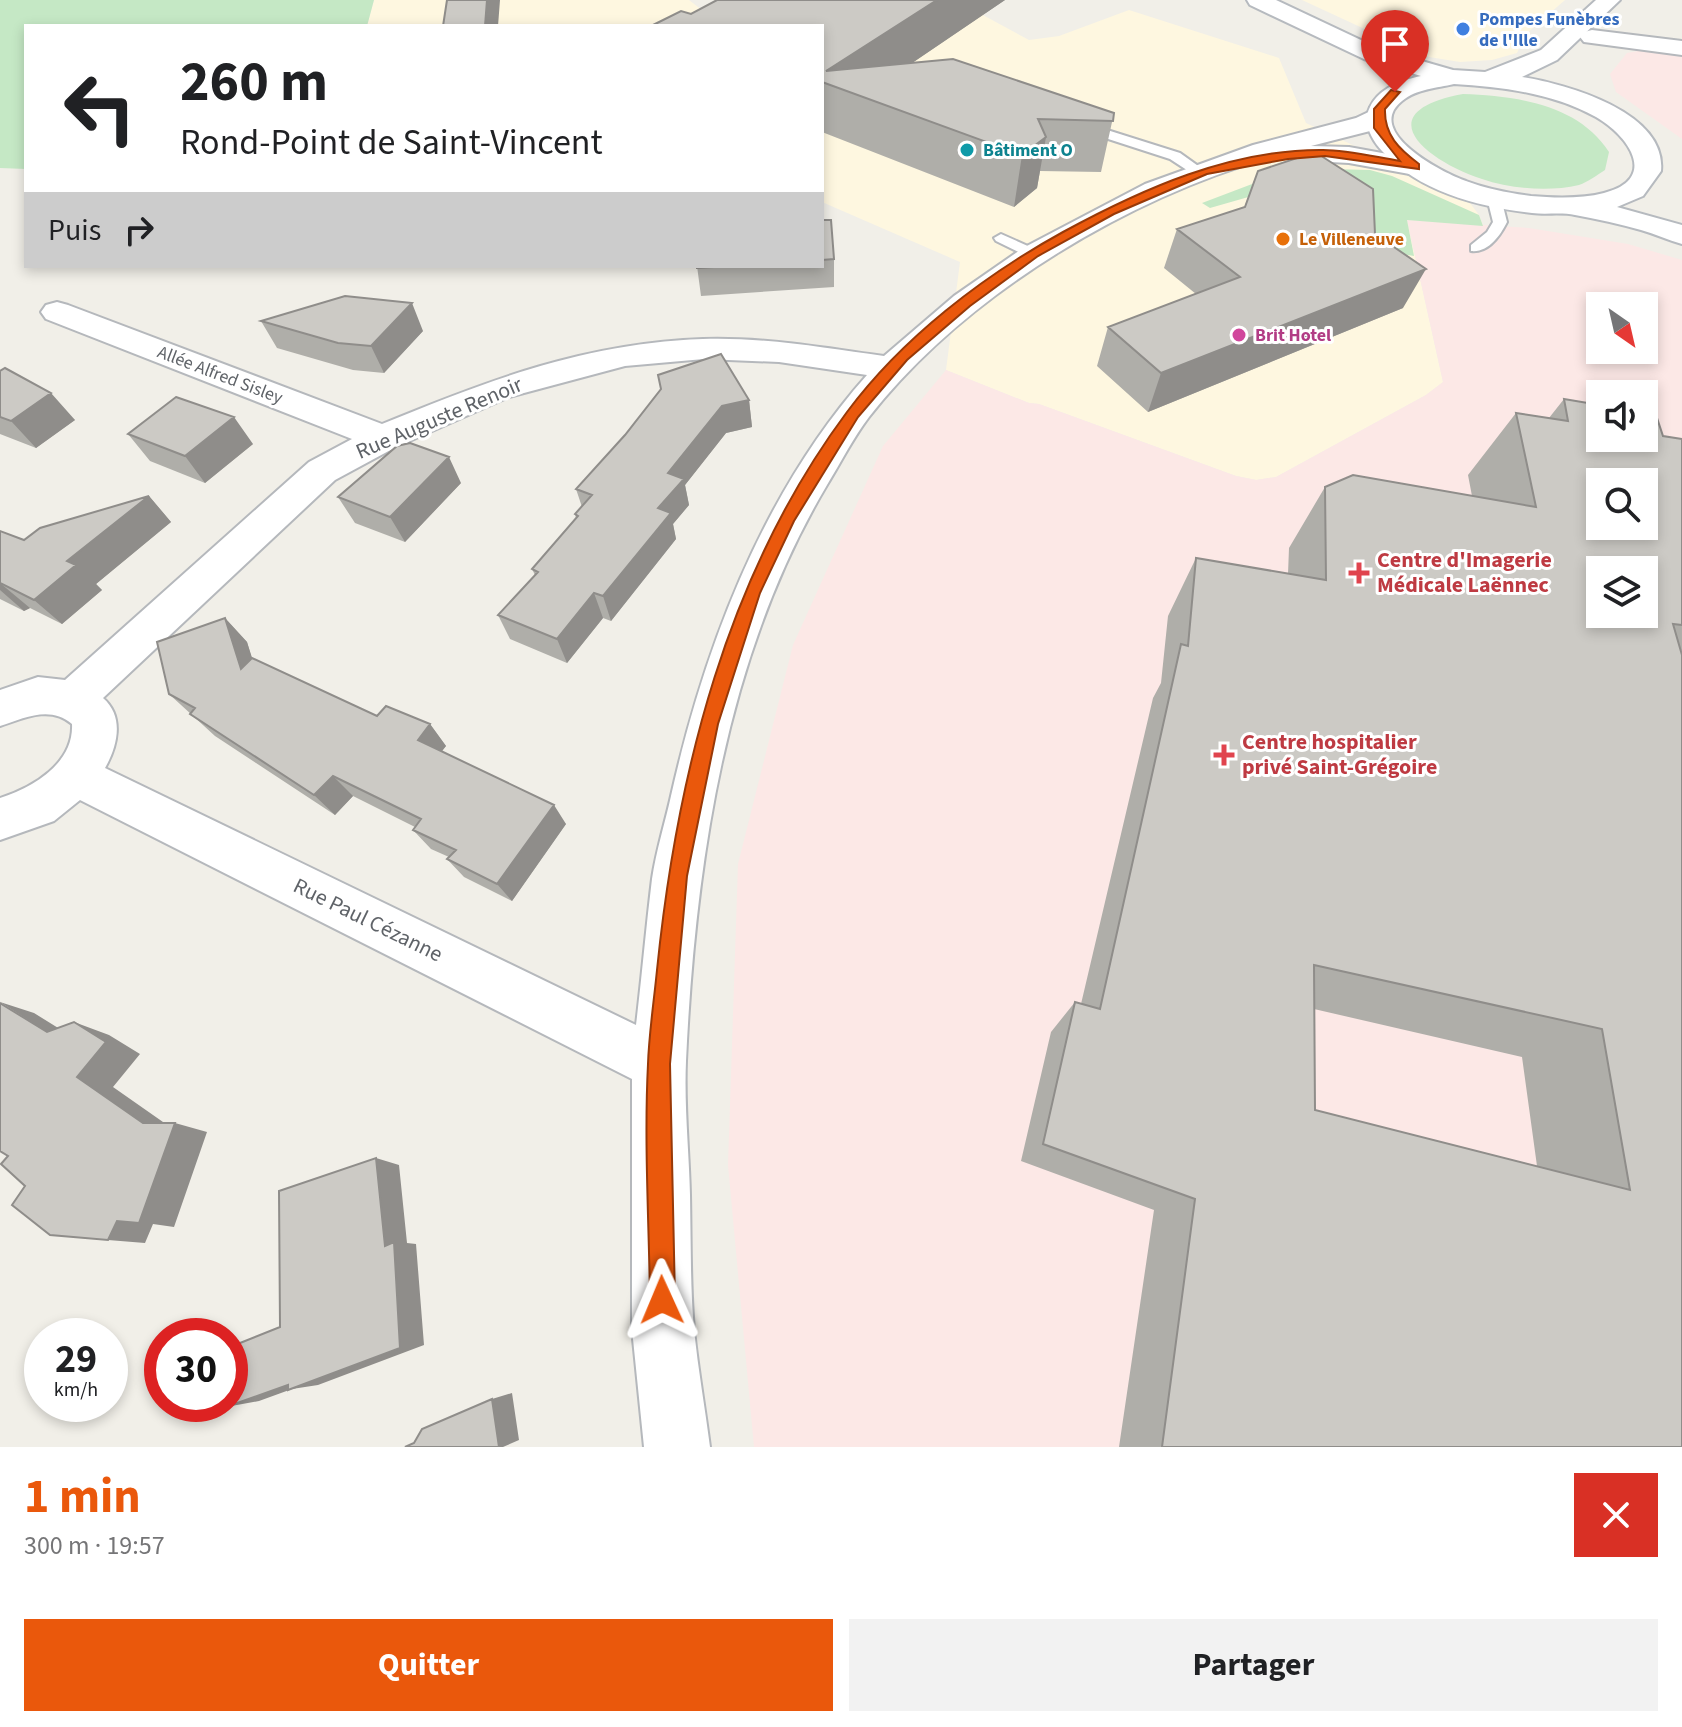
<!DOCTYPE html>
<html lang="fr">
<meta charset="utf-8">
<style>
body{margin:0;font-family:"Source Sans 3",sans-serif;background:#f2f2f2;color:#202124;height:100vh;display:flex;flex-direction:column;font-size:30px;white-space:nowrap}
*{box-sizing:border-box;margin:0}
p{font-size:26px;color:#757577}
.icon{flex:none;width:44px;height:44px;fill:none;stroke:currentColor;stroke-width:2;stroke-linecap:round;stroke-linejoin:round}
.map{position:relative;height:1447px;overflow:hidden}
.details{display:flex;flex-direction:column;background:#fff;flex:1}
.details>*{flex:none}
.banner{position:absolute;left:24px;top:24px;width:800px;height:244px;border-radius:0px;box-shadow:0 4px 12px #0003;background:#fff;color:#202124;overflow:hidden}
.needle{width:52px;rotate:146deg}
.buttons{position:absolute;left:1586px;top:292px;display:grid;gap:16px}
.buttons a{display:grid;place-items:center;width:72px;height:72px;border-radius:0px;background:#fff;box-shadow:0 4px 12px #0003;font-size:40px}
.speed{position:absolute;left:24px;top:1318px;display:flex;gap:16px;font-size:40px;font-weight:700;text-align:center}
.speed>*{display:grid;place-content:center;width:104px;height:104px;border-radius:50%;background:#fff;box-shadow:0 4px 12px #0003;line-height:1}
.speed small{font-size:20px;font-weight:400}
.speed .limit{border:12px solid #d22;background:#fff;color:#111}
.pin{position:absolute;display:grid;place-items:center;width:68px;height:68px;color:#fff;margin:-82px -34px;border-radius:50% 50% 50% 0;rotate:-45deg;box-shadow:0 0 8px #0007}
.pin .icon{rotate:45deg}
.me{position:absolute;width:88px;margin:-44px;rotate:359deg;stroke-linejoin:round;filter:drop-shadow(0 0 6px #0008)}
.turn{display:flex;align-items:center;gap:28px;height:168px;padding:0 24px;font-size:36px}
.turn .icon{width:104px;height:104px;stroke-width:2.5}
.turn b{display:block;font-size:56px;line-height:68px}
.then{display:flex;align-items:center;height:76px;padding:0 24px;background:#0003;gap:16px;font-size:30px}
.round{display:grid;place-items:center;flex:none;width:84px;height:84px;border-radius:0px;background:#f2f2f2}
.overview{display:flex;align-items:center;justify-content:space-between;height:136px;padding:0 24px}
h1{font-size:48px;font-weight:700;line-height:60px;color:#ea580c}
.primary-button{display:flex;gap:16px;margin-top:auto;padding:16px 24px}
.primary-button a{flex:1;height:92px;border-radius:0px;background:#ea580c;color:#fff;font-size:32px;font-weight:700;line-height:92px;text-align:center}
.primary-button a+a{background:#f2f2f2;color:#202124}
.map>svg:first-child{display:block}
.commercial{fill:#fef7e0}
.medical{fill:#fce8e6;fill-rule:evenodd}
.green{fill:#c5e8c5}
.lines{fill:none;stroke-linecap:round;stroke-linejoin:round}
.lane-casing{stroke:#b5b8bc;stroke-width:4}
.street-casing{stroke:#b5b8bc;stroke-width:4}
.secondary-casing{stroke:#b6babf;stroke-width:4}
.lane{fill:#fff;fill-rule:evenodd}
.street{fill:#fff;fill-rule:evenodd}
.secondary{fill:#fff;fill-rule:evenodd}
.wall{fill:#afaea9;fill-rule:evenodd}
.shaded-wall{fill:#8f8d8a}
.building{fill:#cccac5;stroke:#8f8d8a;stroke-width:2;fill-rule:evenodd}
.route{fill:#ea580c;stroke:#983908;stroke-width:2}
.shop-dot{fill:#3f7fe0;stroke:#fff;stroke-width:3}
.culture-dot{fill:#0f9aa8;stroke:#fff;stroke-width:3}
.food-dot{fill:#e8710a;stroke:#fff;stroke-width:3}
.hotel-dot{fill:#d1479c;stroke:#fff;stroke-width:3}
.health-dot{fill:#e0444e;stroke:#fff;stroke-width:3}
.labels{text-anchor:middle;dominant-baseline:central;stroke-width:6;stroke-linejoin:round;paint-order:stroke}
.far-shop-label{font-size:18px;font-weight:bold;fill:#366cbe;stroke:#fff;text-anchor:start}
.far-culture-label{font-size:18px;font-weight:bold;fill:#0d838f;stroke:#fff;text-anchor:start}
.far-food-label{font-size:18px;font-weight:bold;fill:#c56008;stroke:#fff;text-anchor:start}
.far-hotel-label{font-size:18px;font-weight:bold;fill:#b23c85;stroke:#fff;text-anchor:start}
.far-street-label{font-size:18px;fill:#5f6368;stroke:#fff}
.street-label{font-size:22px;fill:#5f6368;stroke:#fff}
.health-label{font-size:22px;font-weight:bold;fill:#be3a42;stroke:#fff;text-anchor:start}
</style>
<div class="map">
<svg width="1682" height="1447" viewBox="0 0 1682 1447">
<rect width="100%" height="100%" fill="#f1efe8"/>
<path class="commercial" d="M374,0H689L707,14L955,0L1029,40L1059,36L1129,10L1279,58L1306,123L1467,199L1479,215L1483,226L1407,220L1443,382L1426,395L1276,477L1256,480L1236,476L1039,404L1029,403L946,370L960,262L822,202V26H367Z
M1302,0H1565L1526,34L1517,53L1492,60L1460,62L1423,56Z"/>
<path class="medical" d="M1649,49L1682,56V139L1616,92L1610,74L1627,53Z
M1407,220L1529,228L1628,244L1682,260V1447H754L728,1165L738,864L793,645L883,446L946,370L1029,403L1039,404L1236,476L1256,480L1276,477L1426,395L1443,382ZM1600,306H1644V350H1600ZM1600,394H1644V438H1600ZM1600,482H1644V526H1600ZM1600,570H1644V614H1600Z"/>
<path class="green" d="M0,0H374L367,26H26V169L0,168Z
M1463,94C1516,96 1578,104 1609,152L1605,170C1597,175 1588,182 1579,185C1549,192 1511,189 1482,179C1425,160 1366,112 1463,94Z
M1330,169L1370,170L1392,176L1479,215L1483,226L1407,220L1414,256L1355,246L1287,186L1210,208L1202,203L1260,181Z"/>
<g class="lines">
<defs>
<path id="lane" d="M1104,129L1180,153L1208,173L1196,176L1170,159L1099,136V130Z
M1494,194L1501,198L1507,222C1500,236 1488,253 1471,251V245L1487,232L1493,222L1487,198Z
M1001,234L1039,251L1041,254L1034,258L1029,257L996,241L994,238Z"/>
<path id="street" d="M1592,30L1682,41V55L1584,42L1580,37L1584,32Z
M1377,108L1386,111L1390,116L1374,130L1311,146L1349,147L1415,159L1425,161L1429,167L1425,173L1415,175L1349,163L1292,160L1289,152C1135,193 968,291 869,417C853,438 841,462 827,485C725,656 695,865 686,1061C684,1106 689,1151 690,1195C691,1240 690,1285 694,1330C698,1369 705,1408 710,1447H644L632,1329V1079L80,800L54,821L0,840V798C34,787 74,763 72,724C50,705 24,718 0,726V690L38,677L65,680L309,462L352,439L46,319L41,312L46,305L57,302L68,305L382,424C489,380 586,343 703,339C764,337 825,348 884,356L954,296L1023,248L1145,184L1253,145L1356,118ZM704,359L779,362L867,375C763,492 705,645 671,796C665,823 656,851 652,879C646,927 642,976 636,1025L105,768C117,747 125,717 103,698L335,480L396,447L509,397L625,366Z"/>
<path id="secondary" d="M1247,0H1276L1380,49L1453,70L1485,72L1541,50L1596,0H1620L1557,60L1522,77C1566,84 1667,112 1661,171L1643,196L1617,207L1682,225V244C1668,240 1655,234 1641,230C1620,224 1597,219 1575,215C1561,212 1546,215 1532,213C1479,207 1419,192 1382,151C1371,139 1362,122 1370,107C1379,88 1402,80 1421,76L1364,59L1250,5ZM1454,84C1503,87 1552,93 1596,117C1629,136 1659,179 1604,193C1581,199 1554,198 1531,196C1509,193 1487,189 1466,181C1443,173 1363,132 1402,101C1416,89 1437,88 1454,84Z"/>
</defs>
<use href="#lane" class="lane-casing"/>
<use href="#street" class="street-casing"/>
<use href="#secondary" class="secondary-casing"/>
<use href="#lane" class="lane"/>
<use href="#street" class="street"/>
<use href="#secondary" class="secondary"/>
</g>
<path class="wall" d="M1005,0L912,63L1114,113L1101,172L1040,171L1037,188L1014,207L822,132V26H651L691,14Z
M1258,171L1375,234L1403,308L1148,412L1097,366L1108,327L1196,294L1164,268L1177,229L1244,208Z
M822,220L834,259V287L701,296L697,266H822Z
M261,321L423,331L384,373L353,370L277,348Z
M0,371L75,420L36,448L0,434Z
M1564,399L1663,436L1682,439V1447H1119L1154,1210L1021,1161L1051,1032L1075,1002L1081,1004L1153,698L1161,683L1168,616L1196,558L1288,574L1289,548L1325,487L1472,496L1468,475L1516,413L1549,418ZM1314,1009L1522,1057L1537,1166L1315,1110Z
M749,400L752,427L726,433L685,485L689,505L673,524L676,539L611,621L603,618L567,663L510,639L498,615L535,575L532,569L576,518L575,514L582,507L576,489Z
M128,434L253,444L205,483L150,461Z
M461,483L405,542L355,523L338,497Z
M149,496L171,522L96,584L102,590L62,624L30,608L24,611L0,599V531L24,540Z
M225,618L247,642L252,659L377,716L430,724L446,746L442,751L566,824L512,901L464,877L447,859L449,857L431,849L413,830L415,827L353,796L335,815L215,736L169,694Z"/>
<path class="shaded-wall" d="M487,0H500L498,26H485Z
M937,0H1005L862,97L826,71Z
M1046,137L1037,188L1014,207L1022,155Z
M1426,269L1403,308L1148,412L1161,373Z
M412,303L423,331L384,373L371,346Z
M51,393L75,420L36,448L11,421Z
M749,400L752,427L726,433L685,485L689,505L673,524L676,539L611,621L603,596L658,508L668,473L722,406Z
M234,417L253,444L205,483L185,456Z
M449,457L461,483L405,542L390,517Z
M149,496L171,522L96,584L102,590L62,624L34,600L67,561Z
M0,583L30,608L24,611L0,590Z
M594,593L603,618L567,663L557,639Z
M225,618L247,642L263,692L241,669Z
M430,724L446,746L434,761L418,740Z
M333,776L353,796L335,815L314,795Z
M554,805L566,824L512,901L497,884Z
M0,1002L34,1013L84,1044L47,1032Z
M74,1022L109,1035L140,1054L113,1087L173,1129L175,1123L207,1132L174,1227L153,1224L145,1243L108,1240L143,1123L77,1077Z
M376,1158L399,1165L407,1243L416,1244L424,1345L318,1385L292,1389L259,1401L226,1407L385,1246Z
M512,1393L519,1440L503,1447H499L492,1399Z"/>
<path class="building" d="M447,0H487L485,26H443Z
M717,0H937L826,71L953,59L1114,113L1113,121L1038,119L1046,137L1022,155L822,82V26H651L681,11L691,14Z
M1315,152L1373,189L1375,234L1426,269L1161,373L1108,327L1240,277L1177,229L1245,207L1258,171Z
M822,220H831L834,259L822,260Z
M697,266H732L697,268Z
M345,296L412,303L371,346L338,343L261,321Z
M721,354L749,400L722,406L668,473L684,479L658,508L671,513L603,596L594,593L557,639L498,615L538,572L532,569L578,516L575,514L592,495L576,489L625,435L661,389L658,375Z
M5,368L51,393L11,421L0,417V371Z
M176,397L234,417L185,456L128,434Z
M1564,399L1600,405V438H1644V411L1655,412L1663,436L1682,439V625L1673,624L1682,655V1447H1162L1195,1199L1043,1144L1075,1002L1100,1009L1181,644L1188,646L1196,558L1326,580L1325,487L1353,475L1536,507L1516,413L1568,421ZM1600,482H1644V526H1600ZM1600,570H1644V614H1600ZM1314,965L1602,1029L1630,1190L1315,1110Z
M410,443L449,457L390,517L338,497L397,446Z
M149,496L67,561L76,565L34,600L0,583V531L24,540L40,528Z
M225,618L241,669L252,658L377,716L386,706L430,724L418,740L554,805L497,884L447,859L456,850L413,830L421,819L333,776L314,795L190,714L195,708L169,694L157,642Z
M0,1003L47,1032L74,1022L106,1042L77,1077L143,1123H175L139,1223L117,1221L108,1240L50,1235L12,1205L25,1186L1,1164L8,1156L0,1151Z
M376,1158L385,1246L394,1242L400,1348L288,1390V1385L226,1407V1404H230V1347L280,1327L279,1191Z
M492,1399L499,1447H405L414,1443L422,1429Z"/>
<path class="route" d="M1391,90L1400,92L1385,109C1384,135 1399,149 1419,164V169L1325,156L1288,159L1207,174L1114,214L1038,256L970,306L907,360L858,417L794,521L760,593L718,724L687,876L670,1064L675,1300L671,1309L662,1312L653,1309L650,1300C649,1221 644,1142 648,1064C649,1033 654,1001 657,970C677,773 727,573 847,412C902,338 983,276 1063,232C1142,189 1231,149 1323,150C1348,150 1375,157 1400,161L1374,128V109Z"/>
<circle class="shop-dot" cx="1463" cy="29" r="8"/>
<circle class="culture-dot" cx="967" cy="150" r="8"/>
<circle class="food-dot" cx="1283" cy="239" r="8"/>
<circle class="hotel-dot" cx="1239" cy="335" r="8"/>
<g class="health-dot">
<path d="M1355 561h8v8h8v8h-8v8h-8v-8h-8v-8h8z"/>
<path d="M1220 743h8v8h8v8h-8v8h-8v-8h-8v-8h8z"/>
</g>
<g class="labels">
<g class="far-shop-label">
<text x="1479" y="19">Pompes Funèbres<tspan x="1479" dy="21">de l'Ille</tspan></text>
</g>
<g class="far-culture-label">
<text x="983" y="150">Bâtiment O</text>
</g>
<g class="far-food-label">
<text x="1299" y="239">Le Villeneuve</text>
</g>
<g class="far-hotel-label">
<text x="1255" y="335">Brit Hotel</text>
</g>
<g class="far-street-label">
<text transform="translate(220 375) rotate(21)">Allée Alfred Sisley</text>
</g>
<g class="street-label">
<text transform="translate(439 418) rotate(-23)">Rue Auguste Renoir</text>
<text transform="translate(368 920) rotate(26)">Rue Paul Cézanne</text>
</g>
<g class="health-label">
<text x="1377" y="560">Centre d'Imagerie<tspan x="1377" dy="25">Médicale Laënnec</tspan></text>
<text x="1242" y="742">Centre hospitalier<tspan x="1242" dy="25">privé Saint-Grégoire</tspan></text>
</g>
</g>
</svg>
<div class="buttons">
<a><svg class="needle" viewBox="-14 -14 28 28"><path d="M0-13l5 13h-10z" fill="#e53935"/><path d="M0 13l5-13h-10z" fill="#757577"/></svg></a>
<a><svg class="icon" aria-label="sound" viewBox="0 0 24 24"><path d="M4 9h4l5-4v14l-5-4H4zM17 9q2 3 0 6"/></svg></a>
<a><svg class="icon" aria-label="search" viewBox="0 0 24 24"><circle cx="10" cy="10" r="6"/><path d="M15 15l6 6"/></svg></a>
<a><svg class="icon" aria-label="layers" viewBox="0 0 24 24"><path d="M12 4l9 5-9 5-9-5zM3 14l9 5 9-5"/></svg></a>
</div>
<div class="speed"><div>29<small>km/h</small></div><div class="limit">30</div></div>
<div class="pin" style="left:1395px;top:92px;background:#d93025"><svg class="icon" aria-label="arrive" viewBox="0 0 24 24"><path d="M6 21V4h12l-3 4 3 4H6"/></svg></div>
<svg class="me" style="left:662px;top:1300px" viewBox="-20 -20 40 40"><path d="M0-17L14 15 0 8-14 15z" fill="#ea580c" stroke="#fff" stroke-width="4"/></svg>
<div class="banner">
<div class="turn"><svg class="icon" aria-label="left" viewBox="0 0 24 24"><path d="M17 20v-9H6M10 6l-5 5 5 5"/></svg><div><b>260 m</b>Rond-Point de Saint-Vincent</div></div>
<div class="then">Puis<svg class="icon" aria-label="right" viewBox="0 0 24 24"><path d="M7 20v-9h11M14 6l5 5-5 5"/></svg></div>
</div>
</div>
<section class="details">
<div class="overview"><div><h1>1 min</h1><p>300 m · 19:57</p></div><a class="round" style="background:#d93025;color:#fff"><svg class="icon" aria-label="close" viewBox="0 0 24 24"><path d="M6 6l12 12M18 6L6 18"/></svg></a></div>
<div class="primary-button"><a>Quitter</a><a>Partager</a></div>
</section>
